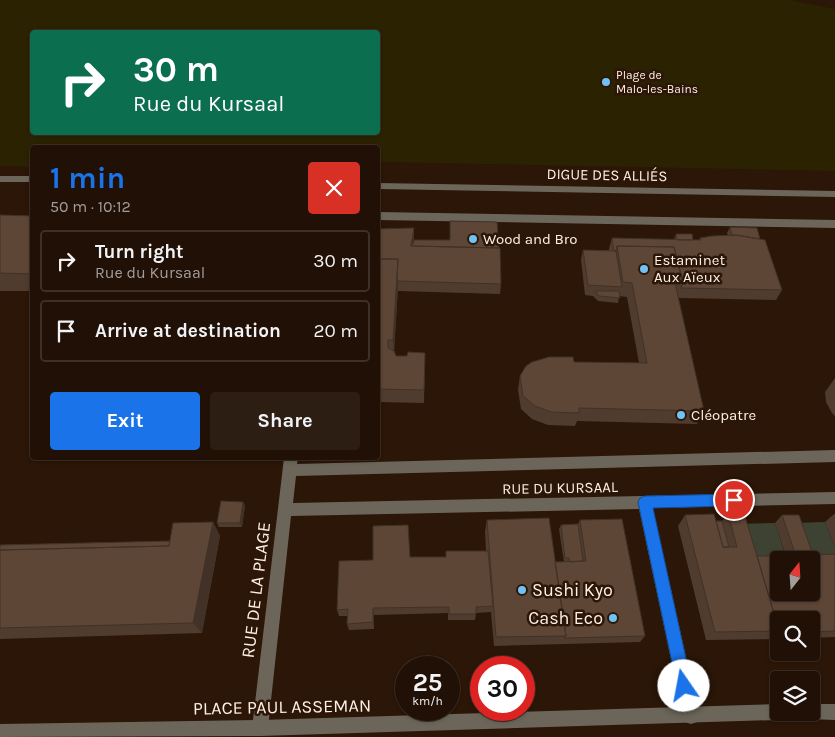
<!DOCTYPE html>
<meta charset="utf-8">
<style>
body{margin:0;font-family:Karla,sans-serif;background:#2d1e13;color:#f1f3f6;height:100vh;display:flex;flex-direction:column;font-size:19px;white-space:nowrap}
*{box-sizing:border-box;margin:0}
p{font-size:16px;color:#a29d9a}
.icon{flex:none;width:28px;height:28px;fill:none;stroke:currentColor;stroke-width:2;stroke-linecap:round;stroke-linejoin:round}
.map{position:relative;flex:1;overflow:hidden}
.drawer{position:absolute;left:30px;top:145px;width:350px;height:315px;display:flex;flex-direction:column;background:#201005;border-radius:5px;box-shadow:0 1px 4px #0004,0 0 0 1px #3d3027}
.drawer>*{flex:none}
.guide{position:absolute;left:30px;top:30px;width:350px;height:105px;border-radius:5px;box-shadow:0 1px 4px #0004,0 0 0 1px #3d3027;background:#0b6e4f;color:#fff;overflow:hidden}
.needle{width:32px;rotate:17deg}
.buttons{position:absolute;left:770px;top:551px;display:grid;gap:10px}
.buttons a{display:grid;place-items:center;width:50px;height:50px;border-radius:5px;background:#201005;box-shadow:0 1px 4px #0004,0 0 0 1px #3d3027;font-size:25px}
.speed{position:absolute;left:395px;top:656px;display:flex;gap:10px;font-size:25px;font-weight:700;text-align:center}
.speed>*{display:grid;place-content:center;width:65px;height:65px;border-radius:50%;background:#201005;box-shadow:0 1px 4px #0004,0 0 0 1px #3d3027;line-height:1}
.speed small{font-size:12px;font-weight:400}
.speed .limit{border:8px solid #d22;background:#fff;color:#111}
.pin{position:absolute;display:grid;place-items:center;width:42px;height:42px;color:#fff;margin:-21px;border:2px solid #fff;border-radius:50%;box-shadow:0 1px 5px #0007}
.me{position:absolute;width:55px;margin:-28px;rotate:348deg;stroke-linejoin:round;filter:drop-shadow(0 0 4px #0008)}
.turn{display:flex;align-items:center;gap:18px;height:105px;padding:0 20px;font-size:22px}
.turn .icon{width:65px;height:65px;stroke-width:2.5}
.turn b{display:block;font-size:35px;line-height:42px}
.round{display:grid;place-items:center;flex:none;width:52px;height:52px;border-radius:5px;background:#2d1e13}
.summary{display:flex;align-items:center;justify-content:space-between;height:85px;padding:0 20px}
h1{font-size:30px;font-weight:700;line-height:38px;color:#1a73e8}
.action{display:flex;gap:10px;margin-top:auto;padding:10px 20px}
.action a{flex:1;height:58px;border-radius:5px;background:#1a73e8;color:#fff;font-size:20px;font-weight:700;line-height:58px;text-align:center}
.action a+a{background:#2d1e13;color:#f1f3f6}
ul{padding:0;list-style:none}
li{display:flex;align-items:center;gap:15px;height:62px;margin:0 10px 8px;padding:0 10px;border:2px solid #3d3027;border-radius:5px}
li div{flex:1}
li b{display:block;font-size:19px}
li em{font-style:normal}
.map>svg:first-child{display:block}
.green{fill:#3d4232}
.sand{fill:#2b2202;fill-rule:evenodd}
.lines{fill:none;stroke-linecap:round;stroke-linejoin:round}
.pedestrian{fill:#6c665a;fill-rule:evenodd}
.minor{fill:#6c665a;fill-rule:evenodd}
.tertiary{fill:#6c665a;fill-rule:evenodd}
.wall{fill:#503c2e}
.shaded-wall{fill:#413126}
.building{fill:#5d4636;stroke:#413126;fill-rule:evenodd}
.route{fill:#1a73e8;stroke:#114b97}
.poi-dot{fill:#70c2f4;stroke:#2b1607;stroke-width:2}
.labels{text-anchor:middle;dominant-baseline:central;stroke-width:5;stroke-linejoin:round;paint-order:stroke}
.far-poi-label{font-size:12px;fill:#feefe5;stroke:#2b1607;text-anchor:start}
.street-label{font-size:15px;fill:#feefe5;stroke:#2b1607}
.poi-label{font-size:15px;fill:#feefe5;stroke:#2b1607;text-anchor:start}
.near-street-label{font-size:18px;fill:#feefe5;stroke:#2b1607}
.near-poi-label{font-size:18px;fill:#feefe5;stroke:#2b1607;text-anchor:start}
</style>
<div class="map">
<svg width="835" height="737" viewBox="0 0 835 737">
<rect width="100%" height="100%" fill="#2b1607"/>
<path class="green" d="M825,522L835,547V561L811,560L792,523Z
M775,523L787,560L747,564L735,524Z"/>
<path class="sand" d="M0,0H789L835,9V171L378,162V148H32V167L0,166ZM32,32H378V132H32Z"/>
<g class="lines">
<path class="pedestrian" d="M0,176H32V182H0Z
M378,183L835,191V197L378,189Z
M378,212L835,220V228L378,220Z"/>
<path class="minor" d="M835,450V462L296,476L293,503L835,492V504L653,508L699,716L697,722L691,724L685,722L683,716L639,509L291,516L268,728L266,734L260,736L254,734L252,728L284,458H298L297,464Z"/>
<path class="tertiary" d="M779,704V712H811V704H835V720L808,719L260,736L0,737V724L260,720Z"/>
</g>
<path class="wall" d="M0,215L32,216V291H0Z
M450,221L501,284L500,294L398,291V288L394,351L396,356H407L425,353L424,403L378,402V229L414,228L413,244L450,240Z
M730,227L760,239L782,290L776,300L678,298L704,411L697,424L577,421L575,426L548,425L532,419L521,409L518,390L520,376L574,362L639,363L627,297L619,296L618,303L598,301L593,296L585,295L581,260L583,250H609V249L612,238L674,240L676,234L693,240H699L700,238L728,236L727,233Z
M835,378V416L832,413L826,402L825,392Z
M243,502L245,506L242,527H219L217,523Z
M728,514L757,556H786L775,523L782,515L813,555L835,554V637L811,638V620H779V639L706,640L678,526L685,515L716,521H722Z
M834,514H835V547L825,522Z
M487,520L555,562H564L559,529L561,525L578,524L580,520L645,636L640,642L494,646L491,612L476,613L475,620H448V613L374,615V629L349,630L347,624L348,616H339L337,610L373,560L410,557H445L486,551L485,531Z
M213,522L220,536L202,633L0,639V545L170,541Z"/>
<path class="shaded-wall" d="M414,228V239L412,251L411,246Z
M398,259V288L394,354L393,340Z
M243,502L245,506L242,527L240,523Z
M213,522L220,536L202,633L193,623Z
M373,608L374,615V629L373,622Z"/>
<path class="building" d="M0,215L32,216V274L0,273Z
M450,221L497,222L499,248L411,246V244H413L414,240H450Z
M730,227L757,228L760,239L736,235L732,236Z
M414,228L411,246L500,248L501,284L397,281L398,259H378V229Z
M676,234H692L693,240H677Z
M736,235L765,240L782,290L681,288L683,283L674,247L617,246L616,251H614L612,238L701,240L700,238L712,236Z
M617,246L674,247L683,283H675L704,411L579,408V413L551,412L535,406L523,396L520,376L526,366L532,362L549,357H573L574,362L647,363L632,283L623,282Z
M583,250L616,251L622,287L588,285Z
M378,259H398L393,340H388V348L394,351L396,356H407L408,352L425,353L424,390L378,389Z
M595,291H619L620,298L599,296Z
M221,501L243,502L240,523H217Z
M744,513L779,630V631L715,632L685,515L714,514L723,547H737L728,514Z
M782,515H799L813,555L835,554V631L811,632V620H779V630L757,556H796ZM779,560H811V592H779Z
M549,518L566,636L496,637L487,520Z
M622,519L645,636L564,638L566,636L555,562L586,561L580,520Z
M716,521H722L729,547H723Z
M213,522L193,623L0,628V550L169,546L173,523Z
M578,524L583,561L570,562L569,558H565L561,525Z
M408,525L410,557H446V551H488L493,606L476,607V614H449V607L373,608V622L347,624L348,609L337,610L339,561L373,560V526Z
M170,541L169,546L0,550V545Z"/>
<path class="route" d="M734,494L739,496L741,500L739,504L734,506L653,508L692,686L689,691L684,694L679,691L677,686L638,502L640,498L645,496Z"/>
<g class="poi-dot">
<circle cx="606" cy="82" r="5"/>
<circle cx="473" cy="239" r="5"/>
<circle cx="644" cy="269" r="5"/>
<circle cx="681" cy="415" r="5"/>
<circle cx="522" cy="590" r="5"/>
<circle cx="613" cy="618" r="5"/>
</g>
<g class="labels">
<g class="far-poi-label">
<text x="616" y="75">Plage de<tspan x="616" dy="14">Malo-les-Bains</tspan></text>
</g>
<g class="street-label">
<text transform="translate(607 175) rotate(1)">DIGUE DES ALLIÉS</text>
<text transform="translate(560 488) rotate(-1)">RUE DU KURSAAL</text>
</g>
<g class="poi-label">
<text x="483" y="239">Wood and Bro</text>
<text x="654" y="260">Estaminet<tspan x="654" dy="17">Aux Aïeux</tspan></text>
<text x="691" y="415">Cléopatre</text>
</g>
<g class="near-street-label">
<text transform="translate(256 590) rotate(-83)">RUE DE LA PLAGE</text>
<text transform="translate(282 707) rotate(-1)">PLACE PAUL ASSEMAN</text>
</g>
<g class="near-poi-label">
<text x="532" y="590">Sushi Kyo</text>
<text x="603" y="618" text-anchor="end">Cash Eco</text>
</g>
</g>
</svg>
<div class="buttons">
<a><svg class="needle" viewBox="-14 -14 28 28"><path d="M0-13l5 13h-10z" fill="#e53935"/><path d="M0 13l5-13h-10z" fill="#a29d9a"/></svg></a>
<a><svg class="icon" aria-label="search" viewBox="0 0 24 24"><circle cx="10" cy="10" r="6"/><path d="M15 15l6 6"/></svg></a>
<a><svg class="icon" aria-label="layers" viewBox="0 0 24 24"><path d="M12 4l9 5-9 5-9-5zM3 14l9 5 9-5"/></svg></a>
</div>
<div class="speed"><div>25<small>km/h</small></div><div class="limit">30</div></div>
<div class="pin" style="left:734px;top:500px;background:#d93025"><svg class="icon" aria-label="arrive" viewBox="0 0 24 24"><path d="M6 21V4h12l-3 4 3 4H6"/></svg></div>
<svg class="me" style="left:684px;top:686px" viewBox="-20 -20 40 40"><circle r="19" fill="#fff"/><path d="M0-13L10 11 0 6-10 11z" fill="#1a73e8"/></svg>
<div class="guide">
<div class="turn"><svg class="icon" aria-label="right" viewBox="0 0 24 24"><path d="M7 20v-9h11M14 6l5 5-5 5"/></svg><div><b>30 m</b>Rue du Kursaal</div></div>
</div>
<section class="drawer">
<div class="summary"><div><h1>1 min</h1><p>50 m · 10:12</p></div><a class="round" style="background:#d93025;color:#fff"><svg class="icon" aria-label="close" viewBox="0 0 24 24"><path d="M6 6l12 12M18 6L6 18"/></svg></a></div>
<ul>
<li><svg class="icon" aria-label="right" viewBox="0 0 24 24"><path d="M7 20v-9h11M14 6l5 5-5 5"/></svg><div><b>Turn right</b><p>Rue du Kursaal</p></div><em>30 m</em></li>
<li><svg class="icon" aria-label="arrive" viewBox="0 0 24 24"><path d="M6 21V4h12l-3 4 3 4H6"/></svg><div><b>Arrive at destination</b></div><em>20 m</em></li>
</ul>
<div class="action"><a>Exit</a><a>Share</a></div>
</section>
</div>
